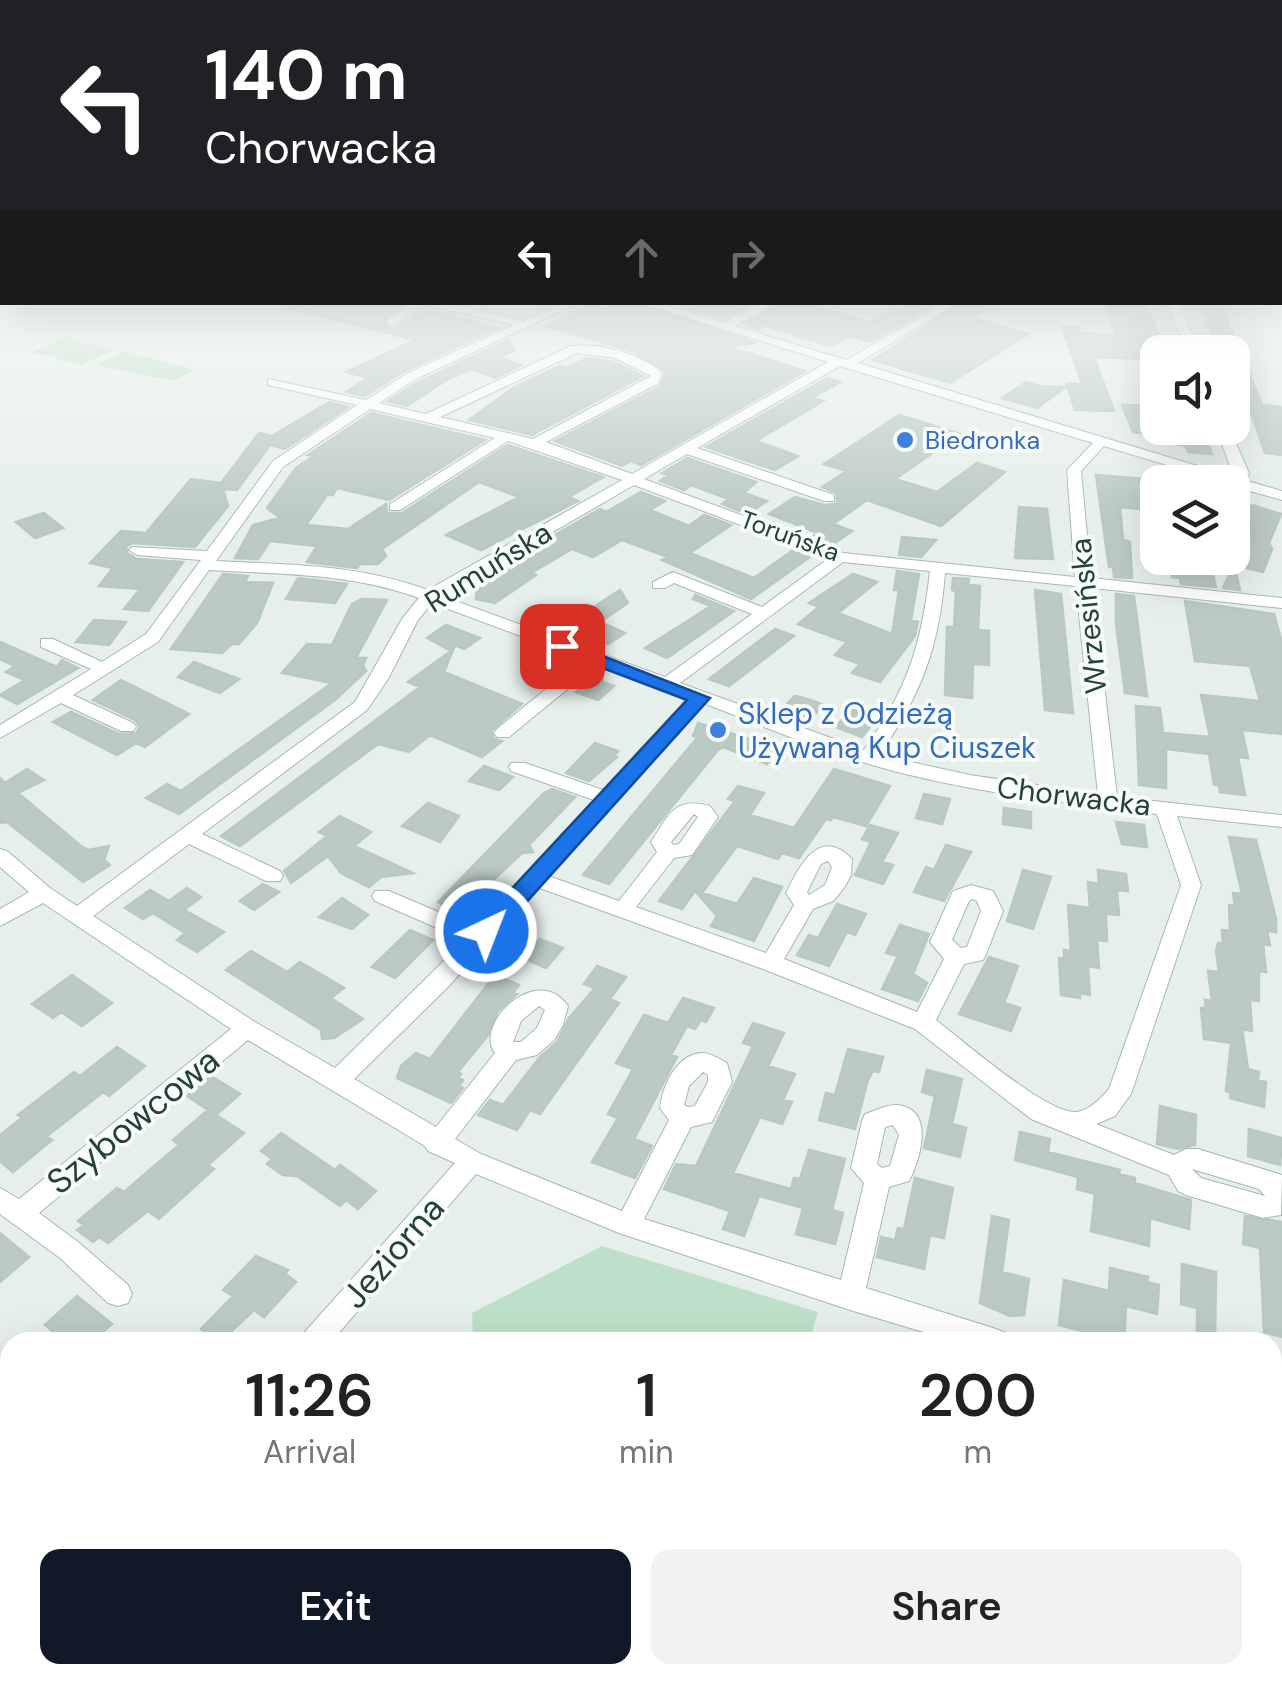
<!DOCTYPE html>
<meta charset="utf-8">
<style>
body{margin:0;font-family:"DM Sans",sans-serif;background:#f2f2f2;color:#222;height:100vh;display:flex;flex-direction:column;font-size:38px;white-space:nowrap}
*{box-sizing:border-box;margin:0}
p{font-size:32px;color:#767676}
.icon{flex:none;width:55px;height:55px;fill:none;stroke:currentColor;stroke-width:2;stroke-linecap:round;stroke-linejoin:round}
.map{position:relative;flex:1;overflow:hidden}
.side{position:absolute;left:0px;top:1332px;width:1282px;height:352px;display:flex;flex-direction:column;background:#fff;border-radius:30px 30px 0 0;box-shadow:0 10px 40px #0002}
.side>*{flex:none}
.guide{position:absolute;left:0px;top:0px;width:1282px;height:305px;box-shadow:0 10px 40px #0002;background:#202124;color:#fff;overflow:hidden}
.buttons{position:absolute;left:1140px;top:335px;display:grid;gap:20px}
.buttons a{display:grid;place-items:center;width:110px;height:110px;border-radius:20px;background:#fff;box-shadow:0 10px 40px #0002;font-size:50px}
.pin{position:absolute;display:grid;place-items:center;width:85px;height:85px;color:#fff;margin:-42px;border-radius:20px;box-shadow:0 5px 15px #0006}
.me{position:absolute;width:110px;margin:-55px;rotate:43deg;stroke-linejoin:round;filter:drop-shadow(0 0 8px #0008)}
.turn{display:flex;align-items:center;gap:35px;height:210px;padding:0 40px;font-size:45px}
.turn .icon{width:130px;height:130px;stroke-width:2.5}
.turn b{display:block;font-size:70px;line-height:85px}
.lanes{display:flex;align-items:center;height:95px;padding:0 40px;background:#0003;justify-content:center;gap:50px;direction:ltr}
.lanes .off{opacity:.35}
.eta{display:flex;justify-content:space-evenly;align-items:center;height:170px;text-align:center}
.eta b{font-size:60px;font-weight:600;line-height:70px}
.primary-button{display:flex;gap:20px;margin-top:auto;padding:20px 40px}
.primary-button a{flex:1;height:115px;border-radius:20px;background:#111827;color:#fff;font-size:40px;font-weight:600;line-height:115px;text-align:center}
.primary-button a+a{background:#f2f2f2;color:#222}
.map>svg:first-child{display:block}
.green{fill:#bfe0c8}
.building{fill:#bbcac4;stroke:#b8c9c2;stroke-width:2.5}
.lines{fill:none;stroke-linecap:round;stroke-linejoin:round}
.minor-casing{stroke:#a8b8b2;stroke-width:2}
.minor{fill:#fff;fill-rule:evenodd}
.route{fill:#1a73e8;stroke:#114b97;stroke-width:2.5}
.shop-dot{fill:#3f7fe0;stroke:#f7fbf9;stroke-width:4}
.labels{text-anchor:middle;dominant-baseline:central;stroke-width:8;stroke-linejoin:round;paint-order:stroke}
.far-shop-label{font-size:25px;fill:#366cbe;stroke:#f7fbf9;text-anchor:start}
.far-street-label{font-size:25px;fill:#24423a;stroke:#f7fbf9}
.street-label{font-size:30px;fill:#24423a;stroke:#f7fbf9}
.shop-label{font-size:30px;fill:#366cbe;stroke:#f7fbf9;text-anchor:start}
.near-street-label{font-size:35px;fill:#24423a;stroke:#f7fbf9}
</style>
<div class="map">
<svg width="1282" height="1683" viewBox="0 0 1282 1683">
<rect width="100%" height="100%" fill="#e6efeb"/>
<path class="green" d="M69,336L70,340L116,349L81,365L33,352Z
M124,351L195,370L173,381L96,365Z
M602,1246L818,1312L809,1342H473L472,1313Z"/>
<path class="building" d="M287,302H294L303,311L315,302L401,306L385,317L387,328L397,327L425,310L498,328L406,370L365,396L346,392L368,378L346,372L416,340L287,308Z
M610,302H634L756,343L725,346L805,371L641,465L631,461L622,466L555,441L661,386L666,371L632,351L545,326L591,305L609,310Z
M670,302H755L723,319Z
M783,302H802L870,322L914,302H938L870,342L850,336L831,346L761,325L760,330L744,325Z
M964,302H999L972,318L1028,334L950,383L873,360Z
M1105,302L1148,307L1165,352H1158V396L1142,359L1094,357L1114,411L1075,410L1067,384H1082L1062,327H1078L1080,333L1116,335Z
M1199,302H1220L1262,405L1282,407V455L1265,453L1253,418L1237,389L1232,388V352H1221Z
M508,340L515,350L498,357L521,365L495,378L473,369L448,379L407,406L388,401L418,382Z
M587,358L614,362L643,376L532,435L469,420L516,386L559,366L566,368Z
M827,378L840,382L812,398L823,401L756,441L798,456L775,470L706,447Z
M1026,382L1039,386L1066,387L1037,408L1002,398Z
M329,402L348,407L285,449L270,445L237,490L223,489L228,506L195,547L132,543L126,547L127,553L137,559L183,562L148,611L124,609L140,589L99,586L113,568L90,563L121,531L146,533L191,479L221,483L259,433L272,436Z
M1122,405L1158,406V436L1133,432Z
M371,413L485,440L389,500L337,488L333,495H327L306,525L348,529L386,504L387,513H402L508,445L603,477L569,497L578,501L481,550L446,535L519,497L479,482L382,549L386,556L378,564H360L357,568L307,562L317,546L270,541L258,559L235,558L253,525L280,518L267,508L296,468L314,456L308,455Z
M899,415L960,434L895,479L937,492L977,463L1005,472L941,526L867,500L833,524L852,531L832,545L812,537L818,533L769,514L795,497L824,505L837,504V493L822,487L847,471L824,464Z
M1163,428H1202L1212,454L1188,452L1186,446L1169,443Z
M687,458L756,482L744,493L767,501L748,514L722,504L729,499L691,485L684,490L660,481L669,475L662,473Z
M1096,475L1145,479L1151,510L1120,507L1123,539L1130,542L1132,578L1114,577L1113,567H1109Z
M641,492L665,501L650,510L689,526L704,515L731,525L690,553L754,578L792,551L810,557L751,599L662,560L668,557L622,540L593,557L572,549L531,573L536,575L495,603L476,599L477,587L539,550L536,546L600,509L606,512Z
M1252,505L1281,514L1269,543L1272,549L1263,572L1234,565L1240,590L1223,588L1251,525L1237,521Z
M1019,507L1047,509L1053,559L1015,558Z
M44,513L63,528L35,538L16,522Z
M902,537L936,540L921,557L899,555Z
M1168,558L1210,561L1216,587L1181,584L1180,578L1172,577Z
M897,571L919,574L911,620L918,622L915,636L880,682L852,673L860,664L835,655L847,642L798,624L819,607L809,603L853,574L877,582L838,613L892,634L899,590H894Z
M223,574L248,576L245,582L273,583L257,623L239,644H232L222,653L171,649Z
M298,578L315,580L347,584L335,603L286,599Z
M953,578L969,579L968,585L980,586L978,630L989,631V665L973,664L972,698L945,695L947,627H954L956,591L952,590Z
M620,590L628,603L600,622L625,633L608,644L560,622L576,611L583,614Z
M1035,590L1061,594L1073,713L1045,710Z
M1116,594L1134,596L1147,696L1125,693L1116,624Z
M695,595L734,611L667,658L645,648L711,606L693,599Z
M362,599L387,600L356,658H366L363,666L366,671L335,700L179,814L146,798L167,784L181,791L332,683L282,673L307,644L332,645L352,604Z
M1185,601L1274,614L1282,643V734L1242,730L1248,758L1238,757L1245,795L1220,792L1219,785H1214L1209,754L1166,749V788L1139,785L1136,706L1160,708L1163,733L1210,737L1201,695L1260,701L1250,666L1195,661Z
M94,620L126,622L109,645L76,642Z
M446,625L480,638L464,649L455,645L444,672L522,704L491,731L494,739L502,741L482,757L430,735L409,752L378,744L240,846L221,836L420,687L408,682L451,651L427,638Z
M775,629L794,636L729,686L709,679Z
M0,642L57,667L62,660L78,668L17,704L0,695L25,680L6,672L15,666L0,659Z
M194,662L239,679L220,693L178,677Z
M602,670L603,682L614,686L598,700L576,692Z
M121,680L189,714L145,747L136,743L117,755L53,722L71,712L119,734L136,733L140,727L135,720L93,700Z
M795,696L807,699L824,705L811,718L783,708Z
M851,709L867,715L864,720L873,723L862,737L836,727Z
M698,723L781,749L767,764L723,747L718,750L609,884L583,875L697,738L693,736Z
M595,743L618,751L614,756L617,757L589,781L566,773Z
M484,766L513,777L499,790L469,781Z
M27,769L44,780L18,793L81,846L89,850L109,846L104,860L110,865L83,882L7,822L0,823V778L5,783Z
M834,769L890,786L866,826L833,817L831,820L826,819L799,858L782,853L778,859L737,846L702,893L737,904L754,878L782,887L754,941L711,926L717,916L695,891L682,909L659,901L735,801L728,799L738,786L764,793L750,815L794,828Z
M552,789L575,797L529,845L533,852L522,853L459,912L438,902L544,793Z
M924,794L950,799L942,824L916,818Z
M428,803L459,816L440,842L402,826Z
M1004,808L1031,812V828L1003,824Z
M340,816L371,832L354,846L413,873L381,877L369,887L341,873L328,856L291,883L284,871L327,836L319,832Z
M1116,822L1144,825L1147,847L1122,844Z
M870,825L898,833L882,862L893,865L883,884L855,875L871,842L862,839Z
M1229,837L1256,840L1276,919V932L1267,931L1270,945L1263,944L1266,972L1259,971V1001L1250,1000L1252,1031L1242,1029L1248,1069L1259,1072L1258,1080L1266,1082L1264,1107L1230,1098L1231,1093L1226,1091L1231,1043L1204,1039L1201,1008H1206L1205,1000L1212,1001L1208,971L1219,972L1216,951L1218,943L1223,944L1222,930L1230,931L1229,905L1235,906L1233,893L1242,894Z
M946,845L971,852L944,901L914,892L926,867L934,870Z
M1023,870L1051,877L1033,929L1007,921Z
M1098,870L1126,874L1128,891L1117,890L1119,915L1106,914L1107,941L1097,940L1099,968L1088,966L1090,995L1080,993V998L1061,995L1059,958L1064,959V950L1071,951L1068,905L1090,908L1088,882L1099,884Z
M263,884L279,892L254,910L240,901Z
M187,888L201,897L184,910L224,932L197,952L177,940L185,933L153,913L143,919L125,908L150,890L169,901Z
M342,898L368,915L352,929L319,917Z
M837,904L866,914L855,935L847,932L829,966L797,955L809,935L818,938Z
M900,925L929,934L913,974L927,983L918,1001L882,989L898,956L886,953Z
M410,930L433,940L395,978L372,967Z
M540,939L563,948L546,968L523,958Z
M251,951L287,972L300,962L344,988L331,998L363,1019L334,1038L322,1039L321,1030L226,970Z
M989,957L1018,966L1004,1003L1020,1008L1011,1031L959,1014Z
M597,966L626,977L610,999L619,1003L540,1114L530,1110L517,1130L478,1115L490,1100L503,1105L539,1058L557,1042L569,1018L595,988L584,984Z
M72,975L112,1003L82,1026L61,1012L53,1018L32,1004Z
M495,975L519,985L513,993L517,994L498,1011L488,1035L458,1072L461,1074L458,1078L463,1080L459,1086L463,1088L451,1103L397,1078L401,1066L416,1053L430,1059Z
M683,998L714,1008L706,1022L701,1020L695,1029L687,1026L671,1055L677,1057L634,1139L652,1146L635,1178L592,1162L618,1118L608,1114L633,1069L616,1063L644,1015L668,1023Z
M753,1023L784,1033L768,1066L795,1074L783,1100L792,1102L782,1124L760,1117L733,1173L791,1189L794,1178L800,1179L809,1150L845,1159L832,1210L843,1213L835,1244L796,1234L803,1208L759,1196L744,1236L723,1229L730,1211L664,1189L676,1164L696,1166L753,1046L743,1043Z
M117,1047L145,1066L109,1096L103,1092L47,1136L52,1140L13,1172L0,1161V1135L22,1118L18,1115L74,1072L80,1076Z
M848,1049L883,1057L879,1072L873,1071L868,1080L855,1129L819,1120L826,1093L835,1095Z
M927,1070L962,1079L952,1124L966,1128L960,1157L924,1148L935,1096L922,1092Z
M211,1076L240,1094L216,1115L244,1133L208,1165L214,1169L159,1219L148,1211L108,1243L99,1237L93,1242L77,1230L84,1225L78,1221L117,1188L124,1192L179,1145L173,1140L208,1110L187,1096Z
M1160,1106L1196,1115L1195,1145L1178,1149L1157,1144Z
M1249,1129L1282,1138L1280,1165L1248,1156Z
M1020,1132L1050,1139L1048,1152L1120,1170L1119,1174L1135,1178V1183L1191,1200L1189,1229L1150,1218L1149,1246L1091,1231L1095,1194L1077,1189L1078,1177L1015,1160Z
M281,1133L335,1170L340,1165L376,1191L358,1209L346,1200L340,1206L297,1176L283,1175L267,1164L272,1159L261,1151Z
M915,1178L953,1188L944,1238L930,1235L924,1269L877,1257L881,1237L895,1240L898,1228L904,1229Z
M992,1216L1009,1220L1002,1272L1029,1279L1024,1315L1010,1316L980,1303Z
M1245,1216L1282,1222V1337L1264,1332L1260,1248L1243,1244Z
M0,1233L29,1257L0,1282Z
M256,1256L288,1270L285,1274L296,1282L264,1317L254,1310L220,1342L201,1329L233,1296L223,1290Z
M1182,1264L1216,1272L1215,1342H1197V1308L1181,1304Z
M1110,1268L1148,1277L1147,1282L1159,1285L1157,1314L1126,1306L1124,1342L1059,1325L1064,1280L1109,1291Z
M77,1296L112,1324L91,1342H66L45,1325Z"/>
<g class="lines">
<defs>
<path id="minor" d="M298,302H311L303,307Z
M414,302H444L524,321L565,302H580L416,379L379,403L426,414L571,346C601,343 638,353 662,372L659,383L546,442L632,474L828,362L637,302H656L723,323L764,302H779L734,326L846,360L946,302H960L858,363L1234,477L1216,428H1229L1249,473L1247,481L1282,491V500L1232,486V482H1223L1104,446L1081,471L1091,578L1282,598V608L1093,588L1117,797L1282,815V827L1177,816L1201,885L1131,1094L1115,1116L1096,1124L1174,1155L1186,1149H1198L1282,1175L1281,1215L1263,1218L1186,1195L1178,1191L1169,1175L1031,1119L915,1029L763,969L537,887L448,987L354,1079L436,1127L495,1053C473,1025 537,961 568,1006L563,1025L554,1040L537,1055L516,1060L455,1139L481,1154L622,1211L669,1120L660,1108C662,1087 677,1052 704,1053C712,1054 721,1060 727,1063L732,1082L712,1122L691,1127L644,1219L841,1280L864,1183L851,1168L862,1121L865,1114C874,1111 888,1104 897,1105C936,1109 920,1160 909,1181L889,1187L866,1288L996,1329L1006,1333L1010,1342H957L850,1310L619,1233L476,1174L331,1342H300L304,1333L455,1163L428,1151L425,1146L248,1040L39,1213L78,1242L128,1285L132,1294L128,1303L118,1306L108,1303L60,1258L0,1214V1188L19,1199L231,1029L43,903L0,926V909L29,892L0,867V849L7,851L50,888L77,906L355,702L402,619L419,598C351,573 281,574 209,570L158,642L73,695L133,723L136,727L133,731H121L61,703L0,738V725L91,669L41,647V639H53L102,662L146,634L201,560L137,555L129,550L132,547L207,551L273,461L357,405L268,385V379L366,400L408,373L514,325L426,305L395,324H387V320ZM577,353L615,358L651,376L533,439L440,417ZM840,366L1093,443L1067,470L1075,577L843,553L644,479L687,454L824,501H834V495L697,448ZM370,409L495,438L390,504V510H400L508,441L622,480L428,590C357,564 290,565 216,561L283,467ZM634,485L829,558L762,607L673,572L653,582V588H665L674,583L752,614L665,677L442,596ZM843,562L930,571C922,643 907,691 864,750L680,683ZM945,573L1076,586L1098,794L970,775L879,755C922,694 939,647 945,573ZM432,603L583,659L497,729L494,733L497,737H509L598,664L688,698L603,790L525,763H511L509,767L511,771L594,800L476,928L389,891H375L372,896L375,901L465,940L335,1068L255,1022L93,916L189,844L266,881H280L283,876L280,871L202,834L367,710L388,679L418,620ZM703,703C756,723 808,746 862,762C957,791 1059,802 1157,814L1181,885L1109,1089C1101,1098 1089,1111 1076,1112C1047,1114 962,1040 936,1020L964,964L983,960L986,954L1003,911L993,891L971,885L953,891L930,942L944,959L917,1012L784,959L813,909L833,901L844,888L851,875L852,859C819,825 799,867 786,893L794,905L766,953L636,907L674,858L692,855L718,817L710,806C674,796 669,815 651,842L657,852L619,901L548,876ZM694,814L698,817L679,844L673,845L671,842ZM828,861L832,867L825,885L809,895L807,892L821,864ZM972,899L977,901L981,911L967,947L961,948L952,940L969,901ZM539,1006L545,1010L537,1028L521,1042H513L521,1021ZM703,1072L708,1075V1082L695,1106L688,1107L684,1105L689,1086ZM893,1125L899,1135L890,1166L882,1168L877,1164L885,1127ZM1192,1169L1259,1189L1265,1196L1201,1178Z
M1144,302H1179L1199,352H1187L1169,307Z
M1272,1405L1282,1408V1436L1272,1433Z
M10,1572V1606L0,1610V1576Z
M255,1675H293L297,1683H259Z
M823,1675H858L854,1683H819Z
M1218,1675H1252L1255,1683H1221Z"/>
</defs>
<use href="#minor" class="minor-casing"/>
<use href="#minor" class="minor"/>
</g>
<linearGradient id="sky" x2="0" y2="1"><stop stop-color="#84bce0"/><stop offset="0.55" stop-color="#f4f8f6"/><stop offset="1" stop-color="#f4f8f6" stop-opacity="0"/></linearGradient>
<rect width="1282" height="518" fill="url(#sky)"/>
<path class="route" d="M562,640L710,698L495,937H478L474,931L478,925L687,700L555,650V641Z"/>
<g class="shop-dot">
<circle cx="905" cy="440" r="10"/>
<circle cx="718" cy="730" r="10"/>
</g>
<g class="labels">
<g class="far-shop-label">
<text x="925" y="440">Biedronka</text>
</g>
<g class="far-street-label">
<text transform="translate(790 536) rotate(20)">Toruńska</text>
</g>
<g class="street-label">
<text transform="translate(488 567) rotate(-32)">Rumuńska</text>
<text transform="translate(1088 616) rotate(-96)">Wrzesińska</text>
<text transform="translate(1074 796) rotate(7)">Chorwacka</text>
</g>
<g class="shop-label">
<text x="738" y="713">Sklep z Odzieżą<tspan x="738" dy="34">Używaną Kup Ciuszek</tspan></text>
</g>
<g class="near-street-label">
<text transform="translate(133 1121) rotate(-39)">Szybowcowa</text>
<text transform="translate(393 1252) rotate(-49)">Jeziorna</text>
</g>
</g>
</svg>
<div class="buttons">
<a><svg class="icon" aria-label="sound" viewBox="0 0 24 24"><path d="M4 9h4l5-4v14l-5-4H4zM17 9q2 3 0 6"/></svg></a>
<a><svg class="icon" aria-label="layers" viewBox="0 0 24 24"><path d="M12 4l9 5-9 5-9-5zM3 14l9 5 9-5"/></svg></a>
</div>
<div class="pin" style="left:562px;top:646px;background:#d93025"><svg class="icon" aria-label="arrive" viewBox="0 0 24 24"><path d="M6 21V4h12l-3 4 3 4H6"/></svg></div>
<svg class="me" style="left:486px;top:931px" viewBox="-20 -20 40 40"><circle r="17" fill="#1a73e8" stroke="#fff" stroke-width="3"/><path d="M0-11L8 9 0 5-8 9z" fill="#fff"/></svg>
<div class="guide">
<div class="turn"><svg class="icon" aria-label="left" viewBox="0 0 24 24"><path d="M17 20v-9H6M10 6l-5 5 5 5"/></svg><div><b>140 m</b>Chorwacka</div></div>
<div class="lanes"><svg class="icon" aria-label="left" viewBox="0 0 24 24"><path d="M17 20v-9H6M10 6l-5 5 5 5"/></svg><svg class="icon off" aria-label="ahead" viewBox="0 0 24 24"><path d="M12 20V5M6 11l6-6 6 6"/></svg><svg class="icon off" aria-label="right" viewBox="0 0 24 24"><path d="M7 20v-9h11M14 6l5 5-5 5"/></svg></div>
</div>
<section class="side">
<div class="eta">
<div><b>11:26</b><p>Arrival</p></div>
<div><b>1</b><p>min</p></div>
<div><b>200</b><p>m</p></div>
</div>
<div class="primary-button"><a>Exit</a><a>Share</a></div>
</section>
</div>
